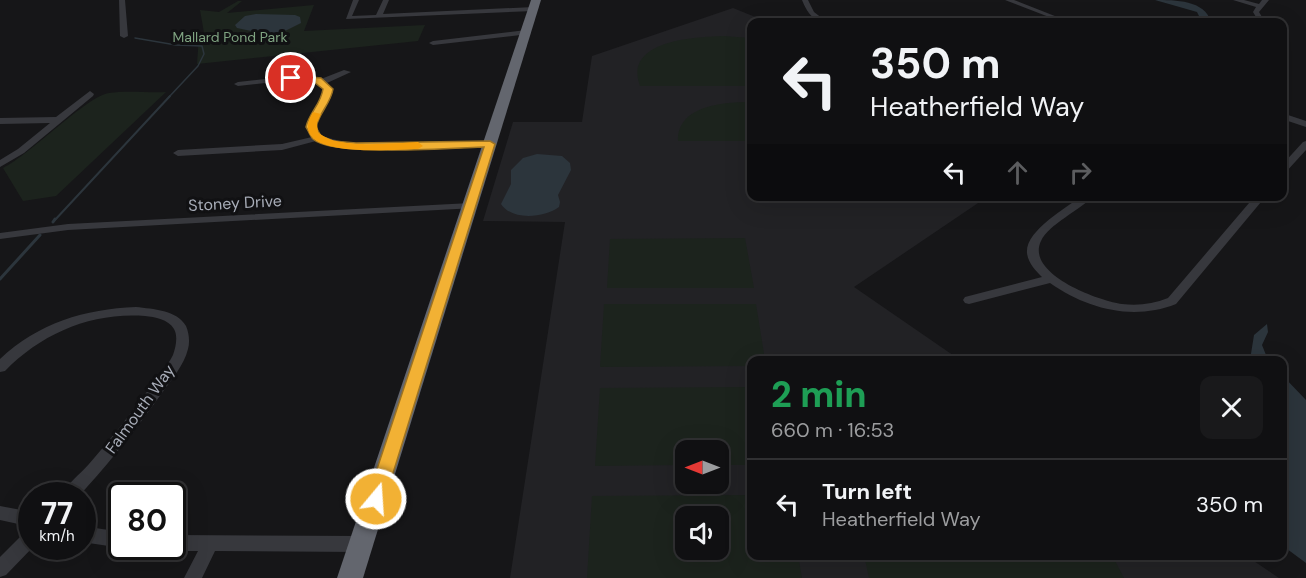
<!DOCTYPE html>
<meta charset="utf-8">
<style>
body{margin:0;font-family:"DM Sans",sans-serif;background:#19191b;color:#f1f3f6;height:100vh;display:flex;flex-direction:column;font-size:22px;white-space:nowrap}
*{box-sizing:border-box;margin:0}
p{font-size:20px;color:#9c9d9f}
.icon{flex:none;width:33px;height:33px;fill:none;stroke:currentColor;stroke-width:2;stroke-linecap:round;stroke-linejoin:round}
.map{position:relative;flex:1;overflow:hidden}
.side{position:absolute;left:747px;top:356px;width:540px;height:204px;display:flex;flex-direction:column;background:#101012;border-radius:12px;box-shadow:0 6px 24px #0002,0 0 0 2px #303032}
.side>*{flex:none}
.top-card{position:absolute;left:747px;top:18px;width:540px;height:183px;border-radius:12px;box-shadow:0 6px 24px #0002,0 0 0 2px #303032;background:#101012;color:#f1f3f6;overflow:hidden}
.needle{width:39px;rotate:270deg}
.buttons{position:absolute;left:675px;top:440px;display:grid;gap:12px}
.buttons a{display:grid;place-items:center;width:54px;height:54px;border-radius:12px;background:#101012;box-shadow:0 6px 24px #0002,0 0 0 2px #303032;font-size:30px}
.speed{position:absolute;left:18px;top:482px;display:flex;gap:12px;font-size:30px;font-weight:700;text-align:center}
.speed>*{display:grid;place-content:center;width:78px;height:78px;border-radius:50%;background:#101012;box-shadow:0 6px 24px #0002,0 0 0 2px #303032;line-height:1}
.speed small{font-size:15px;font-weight:400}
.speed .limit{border:3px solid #111;border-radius:9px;background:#fff;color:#111}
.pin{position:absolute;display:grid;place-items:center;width:51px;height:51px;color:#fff;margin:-26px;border:3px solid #fff;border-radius:50%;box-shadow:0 2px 6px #0007}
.me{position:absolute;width:66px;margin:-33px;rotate:18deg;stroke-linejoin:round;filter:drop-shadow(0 0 4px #0008)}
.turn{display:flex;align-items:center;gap:21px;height:126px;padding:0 24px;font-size:27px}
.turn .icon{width:78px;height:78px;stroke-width:2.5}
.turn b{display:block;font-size:42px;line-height:51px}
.lanes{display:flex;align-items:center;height:57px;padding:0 24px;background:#0003;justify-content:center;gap:30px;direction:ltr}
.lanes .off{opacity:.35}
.round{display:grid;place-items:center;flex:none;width:63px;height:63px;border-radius:12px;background:#19191b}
.headline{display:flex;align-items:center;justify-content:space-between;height:102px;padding:0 24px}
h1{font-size:36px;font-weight:800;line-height:45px;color:#1e9e55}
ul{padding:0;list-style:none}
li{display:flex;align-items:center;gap:18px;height:90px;padding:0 24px;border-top:2px solid #303032}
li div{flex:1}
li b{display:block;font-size:22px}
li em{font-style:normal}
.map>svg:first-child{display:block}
.built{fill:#222225;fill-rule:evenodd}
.green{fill:#1c231d;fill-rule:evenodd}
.water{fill:#2c353c}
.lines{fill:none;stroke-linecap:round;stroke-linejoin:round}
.stream-far2{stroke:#2c353c;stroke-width:1.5}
.stream-far1{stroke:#2c353c;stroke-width:2}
.stream{stroke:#2c353c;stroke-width:3}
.minor{fill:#37383d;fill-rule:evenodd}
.highway{fill:#63666e;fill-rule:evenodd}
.route{fill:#f2b134;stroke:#9d7322;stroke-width:1.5}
.slow{fill:#f59e0b}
.labels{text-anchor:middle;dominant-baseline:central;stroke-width:6;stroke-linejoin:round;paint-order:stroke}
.far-park-label{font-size:14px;fill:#7fa381;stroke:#111113}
.street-label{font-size:16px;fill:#a8adb8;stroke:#111113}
</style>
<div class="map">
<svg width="1306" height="578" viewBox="0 0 1306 578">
<rect width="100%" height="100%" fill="#161618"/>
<path class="built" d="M733,8L768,22H752V196L987,197L854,287L960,360H752V555H1245L1279,578H510L565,222L483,221L513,122H582L592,56ZM686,450H718V483H686ZM686,516H718V549H686Z"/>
<path class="green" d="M238,1H242L227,13L314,5L304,31L425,25L418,41L197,64L199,35L204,33L200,10L219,12Z
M724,36L749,38L752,45L751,86H640C623,40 695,37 724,36Z
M166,92L56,196L23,201L3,168C31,154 87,96 109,93C127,90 148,93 166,92Z
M751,102V141H678C677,105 725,102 751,102Z
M745,238L754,288H607L610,239Z
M604,304H756L765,360H752L751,366L600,367Z
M751,387V465H719L718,450H686L685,465L595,466L600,388Z
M751,495L752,555H798L802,578H587L592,496ZM686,516H718V549H686Z
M864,555H1112L1124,578H869Z"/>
<path class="water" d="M1155,0C1175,0 1205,0 1211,22H1202L1197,12Z
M256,14L295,15L300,17L301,23L273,37L266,38L256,32L237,28L235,25L245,16Z
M537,154L562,156L570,163L571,170L558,195L560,202L559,207C544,218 512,221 501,204L511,184V170L523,158Z
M1267,324L1268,332L1262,345L1268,360H1250L1254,335Z
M1283,376L1306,400V563L1283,546Z"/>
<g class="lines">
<path class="stream-far2" d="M135,38L176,45L202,46L204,54L198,66L169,97"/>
<path class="stream-far1" d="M54,221L170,96"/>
<path class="stream" d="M53,222L55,219
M0,279L40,235"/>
<path class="minor" d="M119,0H125L128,36L124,38L120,36Z
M353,0H359L352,16L376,15L383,0H389L383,14L534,7L537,9L534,11L346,19Z
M802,0H808L814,12L827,22C813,22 807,12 802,0Z
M1005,0H1014L1070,22H1062Z
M1233,0H1244L1259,4L1262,0H1269L1259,12L1265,22H1259L1253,12L1256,7Z
M526,30H529V34L433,45L429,43L433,41Z
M344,70L351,72L327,83L332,89V93L317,119L315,127L321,136L348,143L490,141L495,144L490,147L348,149L316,141L282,150L178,156L173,153L178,150L282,144L312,137L307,127L309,119L324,93V89L319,84L292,80L238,86L234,84L238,82L292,76L321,79Z
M90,91L94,94L93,96L24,153L0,167V160L18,149L50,123L0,124V118L56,117Z
M1282,113L1306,121V127L1282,119Z
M1306,141V150L1285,173L1282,174V165L1303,142Z
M1082,196H1094C1081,209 1048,225 1041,241C1025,274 1099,301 1122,304C1138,306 1153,304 1168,298L1255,196H1266L1176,304C1133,321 1087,309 1050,283L969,304L965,303L963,300L965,297L1042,277C1036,271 1028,263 1027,253C1025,231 1066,208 1082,196Z
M471,203L475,204L476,206L475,208L68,230L0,239V233L68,224Z
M136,307C153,309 177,310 186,326C189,333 190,342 188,349C184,365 172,379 162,393C139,425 114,457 87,487L80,495H62C68,483 80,474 89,464C110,440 130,415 149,389C157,378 167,367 173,355C176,347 178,336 174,329C168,319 155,317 145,316C92,312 42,333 5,371L0,372V359C38,323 85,309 136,307Z
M0,506L32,512V527L0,520Z
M82,526L122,532V546H127L122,548L82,542Z
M32,528V546H34L6,575L0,577V557L26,531Z
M172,535L361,536L367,538L369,544L367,550L361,552L215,551L202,578H184L198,551H172L166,549L165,546H172Z"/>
<path class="highway" d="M531,0H541L363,578H337Z"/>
</g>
<path class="route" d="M291,75L321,78L333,89C331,103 319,113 316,127L321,136L333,141L356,143L490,141L495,144L385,499L382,505L376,507L369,505L367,499L484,147C454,148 332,157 313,139C310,136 308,130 306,127C309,113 321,104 323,89L315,83L288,80L287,78Z"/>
<path class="slow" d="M313,112L321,114L317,123L318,132C336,150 393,143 418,142L423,146L418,149C395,149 283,161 313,112Z"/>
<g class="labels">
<g class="far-park-label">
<text x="230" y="37">Mallard Pond Park</text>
</g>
<g class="street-label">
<text transform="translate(235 203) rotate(-3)">Stoney Drive</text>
<text transform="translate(140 409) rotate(-54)">Falmouth Way</text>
</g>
</g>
</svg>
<div class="buttons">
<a><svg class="needle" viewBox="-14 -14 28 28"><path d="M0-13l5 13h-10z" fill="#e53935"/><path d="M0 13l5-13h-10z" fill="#9c9d9f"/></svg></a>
<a><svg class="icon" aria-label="sound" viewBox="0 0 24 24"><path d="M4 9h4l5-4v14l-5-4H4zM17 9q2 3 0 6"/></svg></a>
</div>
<div class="speed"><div>77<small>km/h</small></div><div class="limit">80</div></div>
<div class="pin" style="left:291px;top:78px;background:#d93025"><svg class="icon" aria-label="arrive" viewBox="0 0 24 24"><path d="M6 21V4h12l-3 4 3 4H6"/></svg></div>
<svg class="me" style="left:376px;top:499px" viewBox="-20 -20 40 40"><circle r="17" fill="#f2b134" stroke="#fff" stroke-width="3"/><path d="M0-11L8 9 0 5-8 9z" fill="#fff"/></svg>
<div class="top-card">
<div class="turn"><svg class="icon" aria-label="left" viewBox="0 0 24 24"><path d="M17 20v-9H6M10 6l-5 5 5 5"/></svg><div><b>350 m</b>Heatherfield Way</div></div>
<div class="lanes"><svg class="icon" aria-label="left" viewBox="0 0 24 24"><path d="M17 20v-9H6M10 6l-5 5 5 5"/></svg><svg class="icon off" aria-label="ahead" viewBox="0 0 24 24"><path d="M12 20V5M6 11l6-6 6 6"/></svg><svg class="icon off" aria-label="right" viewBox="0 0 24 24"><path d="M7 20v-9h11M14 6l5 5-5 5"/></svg></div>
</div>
<section class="side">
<div class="headline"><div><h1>2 min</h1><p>660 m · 16:53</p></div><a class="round"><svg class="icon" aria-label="close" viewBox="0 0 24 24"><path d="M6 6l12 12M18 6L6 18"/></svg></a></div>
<ul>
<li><svg class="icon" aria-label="left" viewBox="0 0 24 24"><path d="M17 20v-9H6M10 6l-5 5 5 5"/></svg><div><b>Turn left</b><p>Heatherfield Way</p></div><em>350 m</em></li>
</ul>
</section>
</div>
